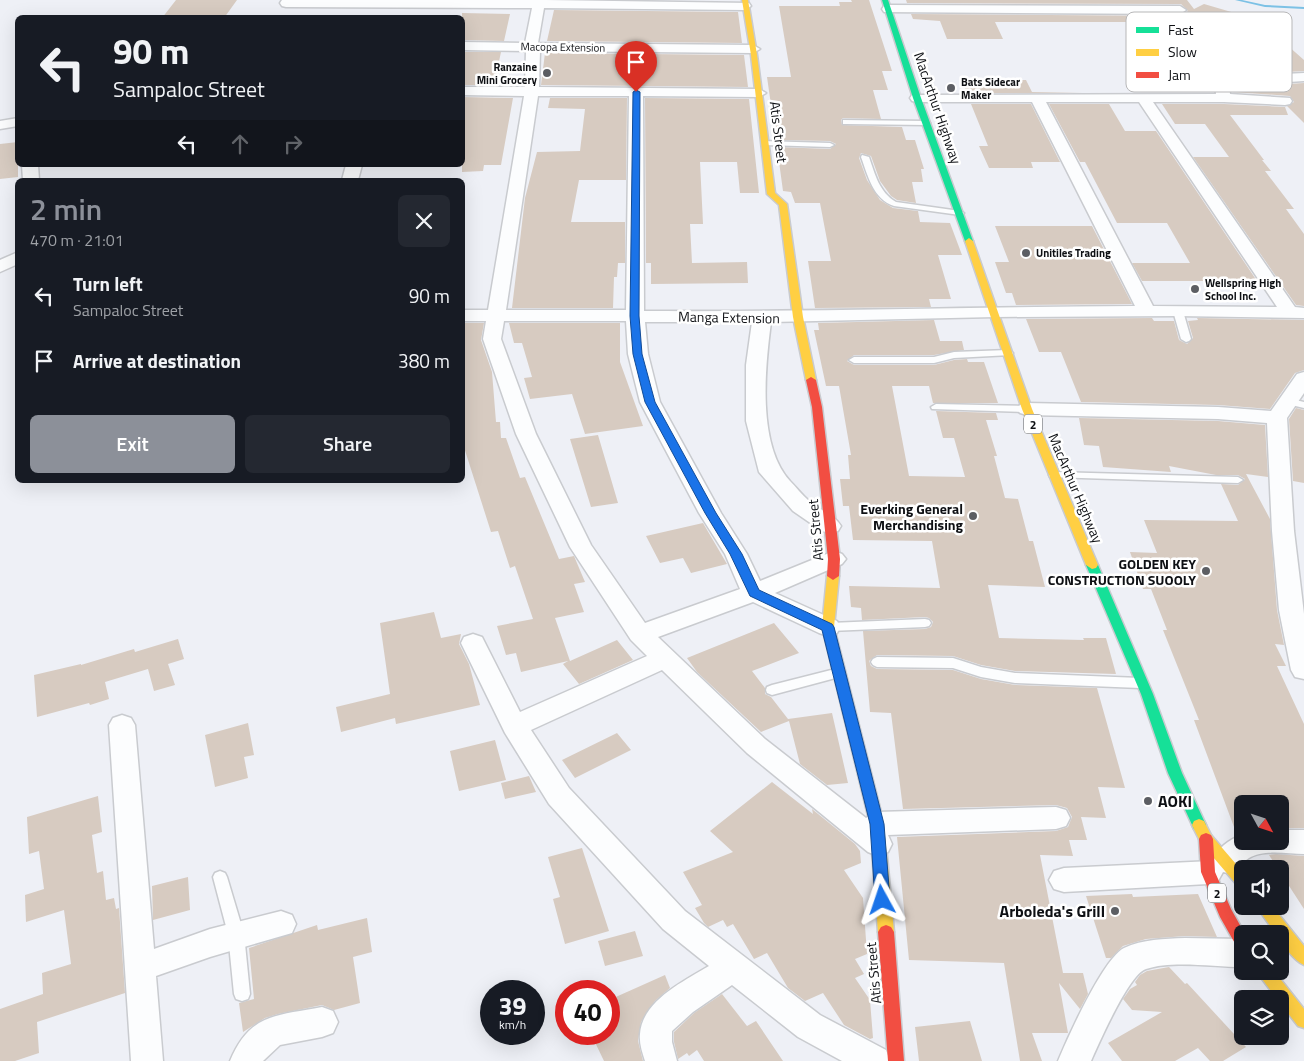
<!DOCTYPE html>
<meta charset="utf-8">
<style>
body{margin:0;font-family:"Titillium Web",sans-serif;background:#242831;color:#f1f3f6;height:100vh;display:flex;flex-direction:column;font-size:19px;white-space:nowrap}
*{box-sizing:border-box;margin:0}
p{font-size:16px;color:#9ea1a6}
.icon{flex:none;width:28px;height:28px;fill:none;stroke:currentColor;stroke-width:2;stroke-linecap:round;stroke-linejoin:round}
.map{position:relative;flex:1;overflow:hidden}
.side{position:absolute;left:15px;top:178px;width:450px;height:305px;display:flex;flex-direction:column;background:#171b24;border-radius:8px;box-shadow:0 5px 20px #0002}
.side>*{flex:none}
.guide{position:absolute;left:15px;top:15px;width:450px;height:152px;border-radius:8px;box-shadow:0 5px 20px #0002;background:#171b24;color:#f1f3f6;overflow:hidden}
.needle{width:32px;rotate:130deg}
.controls{position:absolute;left:1234px;top:795px;display:grid;gap:10px}
.controls a{display:grid;place-items:center;width:55px;height:55px;border-radius:8px;background:#171b24;box-shadow:0 5px 20px #0002;font-size:25px}
.speed{position:absolute;left:480px;top:980px;display:flex;gap:10px;font-size:25px;font-weight:700;text-align:center}
.speed>*{display:grid;place-content:center;width:65px;height:65px;border-radius:50%;background:#171b24;box-shadow:0 5px 20px #0002;line-height:1}
.speed small{font-size:12px;font-weight:400}
.speed .limit{border:8px solid #d22;background:#fff;color:#111}
.pin{position:absolute;display:grid;place-items:center;width:42px;height:42px;color:#fff;margin:-51px -21px;border-radius:50% 50% 50% 0;rotate:-45deg;box-shadow:0 0 5px #0007}
.pin .icon{rotate:45deg}
.me{position:absolute;width:55px;margin:-28px;rotate:355deg;stroke-linejoin:round;filter:drop-shadow(0 0 4px #0008)}
.turn{display:flex;align-items:center;gap:18px;height:105px;padding:0 15px;font-size:22px}
.turn .icon{width:65px;height:65px;stroke-width:2.5}
.turn b{display:block;font-size:35px;line-height:42px}
.lanes{display:flex;align-items:center;height:48px;padding:0 15px;background:#0003;justify-content:center;gap:25px;direction:ltr}
.lanes .off{opacity:.35}
.round{display:grid;place-items:center;flex:none;width:52px;height:52px;border-radius:8px;background:#242831}
.head{display:flex;align-items:center;justify-content:space-between;height:85px;padding:0 15px}
h1{font-size:30px;font-weight:600;line-height:38px;color:#8c9099}
.primary-button{display:flex;gap:10px;margin-top:auto;padding:10px 15px}
.primary-button a{flex:1;height:58px;border-radius:8px;background:#8c9099;color:#fff;font-size:20px;font-weight:600;line-height:58px;text-align:center}
.primary-button a+a{background:#242831;color:#f1f3f6}
ul{padding:0;list-style:none}
li{display:flex;align-items:center;gap:15px;height:65px;padding:0 15px}
li div{flex:1}
li b{display:block;font-size:19px}
li em{font-style:normal}
.map>svg:first-child{display:block}
.lines{fill:none;stroke-linecap:round;stroke-linejoin:round}
.stream{fill:#7cc1e5;fill-rule:evenodd}
.building{fill:#d7cbc1}
.lane-casing{stroke:#c9cbcf;stroke-width:3}
.street-casing{stroke:#c9cbcf;stroke-width:3}
.fast-casing{stroke:#c9cbcf;stroke-width:3}
.slow-casing{stroke:#c9cbcf;stroke-width:3}
.jam-casing{stroke:#c9cbcf;stroke-width:3}
.lane{fill:#fcfdfe;fill-rule:evenodd}
.street{fill:#fcfdfe;fill-rule:evenodd}
.fast{fill:#16e098;fill-rule:evenodd}
.slow{fill:#ffcf43;fill-rule:evenodd}
.jam{fill:#f24e42;fill-rule:evenodd}
.route{fill:#1a73e8;stroke:#114b97}
.poi-dot{fill:#5c5e63;stroke:#fff;stroke-width:2}
.labels{text-anchor:middle;dominant-baseline:central;stroke-width:5;stroke-linejoin:round;paint-order:stroke}
.far-street-label{font-size:11px;fill:#0e1014;stroke:#fff}
.far-poi-label{font-size:11px;font-weight:bold;fill:#0e1014;stroke:#fff;text-anchor:start}
.shield{fill:#fff;stroke:#56585a;stroke-width:1}
.shield-label{font-size:12px;font-weight:bold;fill:#0e1014}
.street-label{font-size:14px;fill:#0e1014;stroke:#fff}
.poi-label{font-size:14px;font-weight:bold;fill:#0e1014;stroke:#fff;text-anchor:end}
.near-poi-label{font-size:16px;font-weight:bold;fill:#0e1014;stroke:#fff;text-anchor:start}
.key{fill:#fff;stroke:#b7b7b8;stroke-width:1}
.key-label{font-size:14px;fill:#0e1014}
</style>
<div class="map">
<svg width="1304" height="1061" viewBox="0 0 1304 1061">
<rect width="100%" height="100%" fill="#eef0f6"/>
<g class="lines">
<path class="stream" d="M1235,0H1242L1265,5L1304,7V9L1265,7Z"/>
</g>
<path class="building" d="M176,0H237L224,18H162Z
M851,0H869L892,71H882L888,90H873L881,119L843,118L841,120L842,125L902,127L906,140H915L924,169H921L923,182H912L916,203L897,200L891,196L880,181L871,156L861,153L859,158L867,180L880,200L893,208L918,211L920,222L950,223L962,255H938L951,299H929L931,307L815,308L808,261H831L820,203H795L791,192L783,191L777,147L830,149L836,144L830,141L776,140L767,77H791L779,6H840L839,2H852Z
M906,0H1187L1194,9L1204,4L1245,16L1253,15L1304,60V71L1221,76L1214,84V92H1155L1146,79H1208L1154,22H995L1003,39H947L940,21L913,19L911,14L1180,16L1188,11L1181,4L907,3Z
M554,10L738,12L742,43L547,41Z
M462,13L510,14L504,41L462,40Z
M462,52H501L494,85H462Z
M545,53L744,55L748,87L541,85Z
M961,80H1026L1032,92L1083,93H967Z
M1304,83V123L1287,106L1294,102L1290,96L1232,92L1231,88Z
M462,97L513,98L501,165H484L483,171L462,172Z
M550,98H627L626,180H579L571,222H625V263H618L617,277H614L613,308H512L525,198L537,152L580,151L585,109L548,108Z
M645,98L749,99L759,193H740L737,162H700L703,224H690L692,263L747,262L748,283L651,284V263H646Z
M971,104H1031L1060,162H1031L1033,168H989L979,146H988Z
M1049,104H1109L1125,131H1156L1257,281H1142L1132,263H1190L1167,223H1117L1085,162H1080Z
M1162,104H1224L1285,107L1288,115H1230L1264,160H1262L1271,171H1265L1294,209H1286L1304,234V306L1296,305L1193,157H1229L1205,124H1175Z
M18,142V177L0,179V144Z
M995,226H1092L1132,304L1016,305L1012,293H1006L995,262H1009Z
M1152,318L1154,321H1174L1179,340L1187,344L1193,338L1188,321L1198,320L1197,318L1304,320V370L1295,373L1270,409L1218,405L1081,402L1061,352H1039L1026,319Z
M934,320L940,341H962L964,350L934,355H854L847,361L854,365H934L954,360L967,359L968,362H984L998,403H933L929,386H892L909,476L965,477L954,438H943L936,411L996,413L998,420H986L997,456H994L1005,498L1018,499L1029,541H1033L1045,587L988,585L999,638L1084,640L1083,638H1106L1116,674L1015,671L981,665L953,656L877,655L869,661L871,666L877,669L953,670L981,679L1015,685L1097,688L1125,788L1098,787L1106,818L1081,817L1087,840H1069L1073,856L1040,855L1063,973H1083L1088,994L1080,1009L1059,983L1068,1033H1032L1042,1061H1020L1004,963L909,960L897,837L1056,831L1068,827L1072,817L1067,808L1056,805L903,809L891,713L870,712L863,631L925,629L931,627L933,622L929,618L925,617L862,620L861,608L851,607L849,586L940,588L932,541L853,540L849,506H843L840,479H850L848,455H851L839,386H826L814,330H819L818,323Z
M462,323H484L481,340L492,372L496,422H500L501,438H506L520,478L525,477L559,559L574,556L585,582L574,584L584,612L555,618L570,661L617,640L633,660L579,684L563,664L568,661L521,672L516,653L506,655L497,626L533,619L515,566L510,568L498,531L491,532L462,441Z
M509,323H620V362L643,426L585,434L572,394L530,399L524,378L532,377L522,343H514Z
M1296,408L1304,410V483L1293,481L1289,419Z
M1079,418L1218,421L1265,425L1268,477L1246,474L1270,519L1277,610L1284,645L1275,644L1286,666H1277L1304,724V828H1280V804H1242V833L1237,835L1194,720H1199L1163,630H1167L1151,589H1143L1130,552L1157,553L1144,520L1238,521L1221,484L1238,485L1245,479L1238,475H1216L1169,466L1171,472L1103,467L1099,446L1084,445Z
M598,435L618,503L591,507L570,439Z
M703,523L727,564L691,573L683,558L660,563L646,536Z
M434,612L441,638L461,634L459,644L469,664L480,705L396,724L395,718L341,732L336,707L390,694L380,623Z
M774,623L799,653L752,671L765,688V694L771,697L788,719L832,713L848,783L827,785L800,764L789,721L761,732L697,672L687,658Z
M178,639L184,659L168,664L175,685L154,691L148,669L105,682L109,699L90,705L89,703L37,717L34,675L81,664V665L134,649L135,652Z
M248,723L254,755L244,757L248,778L215,787L205,735Z
M617,733L631,750L575,778L562,760Z
M495,740L506,780L459,791L450,751Z
M529,776L536,792L505,799L501,783Z
M772,782L813,814L812,809L855,844L860,851L861,863L844,870L863,898L867,954L855,959L864,974L855,978L870,1000L873,1038L870,1039L844,1025L823,993L805,1001L788,988L767,953L754,959L733,924L727,927L723,920L708,927L704,923L695,908L702,905L683,872L733,852L710,831Z
M98,796L102,832L92,835L97,873L103,871L106,900L114,898L116,909L119,908L125,993L37,1022L39,1053L15,1061H0V1009L43,994L42,973L71,964L64,910L26,922L25,895L44,889L39,851L29,854L27,817Z
M582,848L609,931L565,944L553,899L560,897L548,857Z
M1276,854L1304,856V909L1280,872V869H1278L1269,855Z
M188,877L190,910L153,920L152,886Z
M1132,894L1133,897L1198,894L1217,937L1185,936L1146,939L1123,946L1111,958H1106L1086,896Z
M367,918L372,952L353,957L360,1003L334,1010L322,1005L278,1014L265,1018L243,1032L239,1003L254,999L249,948L317,925L318,930Z
M635,931L643,956L605,966L598,941Z
M1169,967L1185,984L1187,983L1246,1047L1223,1061H1210L1198,1048L1175,1061H1122L1108,1043L1162,1012L1132,1010L1123,999L1130,989L1137,985L1135,982L1140,975L1147,971Z
M665,975L670,988L655,1001L641,1022L638,1041L643,1061H604L591,1034H609V1000Z
M722,994L747,1026L756,1021L783,1061H704L697,1050L689,1056L687,1053L678,1059L674,1042V1032L694,1013Z
M970,1021L982,1061H919L915,1027Z"/>
<g class="lines">
<defs>
<path id="lane" d="M843,120L926,121L930,123L926,125L846,124H843Z
M762,141L830,143L834,145L830,147L765,145H762Z
M862,155L869,157C875,174 879,192 896,202L960,211L964,213L960,215L894,206C873,199 868,176 861,157Z
M1178,308L1183,311L1191,339L1189,341L1186,342L1181,339L1173,311Z
M1008,350L1013,353L1011,355L954,358L934,363H854L849,360L854,357H934L954,352Z
M1287,398L1304,402V408L1283,403L1282,401Z
M936,404L1027,406L1032,409L1027,412L932,409L931,407Z
M1054,472L1238,477L1243,480L1238,483L1050,477L1049,475Z
M925,619L929,620L931,623L929,626L925,627L830,631L826,630L824,627L826,624L830,623Z
M877,657L953,658L981,667L1015,673L1140,678L1144,680L1146,683L1144,686L1140,688L1015,683L981,677L953,668L877,667L873,665L871,662L873,659Z
M839,668L843,670L845,673L843,676L772,695L767,693L766,690L767,687L772,685Z
M220,871L225,873L227,877L244,934L250,994L248,999L242,1001L236,999L234,994L228,934L213,877L215,873Z"/>
<path id="street" d="M282,0H546L749,3L751,6L745,10L544,8L538,43L753,45L760,49L753,53L540,51L539,87L759,89L766,93L759,97L643,96L644,311C808,312 971,307 1135,306L1032,102H917L912,101L910,98L912,95L1216,94L1215,85L1221,78L1226,77L1304,73V81L1229,86L1230,94L1290,98L1292,101L1290,104L1285,105L1224,102H1153L1295,307L1304,308V318L1178,316L995,317L771,322C765,368 757,445 790,481C796,487 802,495 808,500C819,510 834,514 841,526L838,531L830,533L822,531L793,511L759,472L746,421V365L752,322H645L648,354L660,402L721,513L747,554L760,581L834,551L842,554L846,559L842,564L775,593L837,621L840,627L837,633L828,636L819,633L753,602L658,637L765,739L866,818L877,812L1056,807L1066,810L1070,818L1066,826L1056,829L888,835L892,844L888,852L878,856L868,852L747,753L662,670L531,730L569,788L685,911L820,1015L886,1050L890,1061H842L798,1037L732,985L693,1012L672,1031V1042L677,1061H645C642,1052 639,1043 640,1034C642,1001 684,981 709,966L663,929L549,804L505,733L461,643L464,637L473,634L482,637L520,712L647,656L631,640L570,547L516,434L483,339L486,321H462V310H488L524,96L462,95V87H525L526,51L462,50V42L525,43L532,8L286,7L282,6L280,3ZM538,96H629L626,310H506ZM1046,102H1139L1277,307L1153,306ZM504,321H626L628,354L640,402L699,513L725,554L740,589L645,623L591,545L536,434L501,339Z
M888,5L1180,6L1186,10L1180,14L884,12L882,9L884,6Z
M18,118V126L0,129V121Z
M22,165H38L39,180H23Z
M346,165H362L358,180H342Z
M18,252V264L0,272V260Z
M1304,372V393L1287,418L1294,531L1304,614V679L1295,677L1291,670L1279,610L1272,531L1267,423L1218,419L1027,415L1020,413L1017,409L1020,405L1027,403L1218,407L1271,411L1297,374Z
M122,715L131,718L135,725L154,949L210,929L281,911L292,915L296,924L292,933L210,957L156,976L163,1061H131L109,725L113,718Z
M1280,830H1304V854C1288,854 1263,849 1249,858C1240,863 1235,876 1223,872L1218,881L1208,884L1064,892L1054,889L1049,880L1054,871L1064,868L1212,861C1218,848 1228,840 1242,835V841H1280Z
M1185,938L1242,939V967C1215,967 1171,960 1146,969C1129,974 1099,1043 1091,1061H1058C1068,1037 1103,959 1124,948C1143,939 1164,939 1185,938Z
M322,1007L333,1011L338,1022L333,1033L322,1037L280,1045L263,1061H230C250,1013 276,1016 322,1007Z"/>
<path id="fast" d="M882,0H888L921,98L973,241L972,243H966L965,241L913,98Z
M1092,561L1098,565L1153,694L1182,773L1206,825L1204,829L1199,831L1194,829L1168,773L1141,694L1086,565Z"/>
<path id="slow" d="M742,0H748L757,55L775,193L787,204L803,317L816,380L811,383L806,380L793,317L779,205L767,194L751,55Z
M969,238L973,241L1032,409L1098,565L1096,568L1092,569L1086,565L1022,409L965,241Z
M833,572L839,576L834,627L884,824L894,932L891,937L886,939L881,937L878,932L870,824L822,627L827,576Z
M1199,819L1204,821L1211,835L1242,871V887L1237,885L1201,843L1192,825L1194,821Z
M1256,906H1272L1304,946V965C1295,961 1280,944 1280,934H1276Z
M1256,971H1274L1304,1009V1028L1298,1026L1280,1003V999H1277Z"/>
<path id="jam" d="M811,377L816,380L822,407L840,559L839,576L833,580L827,576L828,559L812,407L806,380Z
M1206,833L1211,835L1213,839L1215,872L1231,909L1245,934H1242V949L1237,947L1220,917L1201,872L1199,839L1201,835Z
M886,925L891,927L894,932L904,1061H888L878,932L881,927Z"/>
</defs>
<use href="#lane" class="lane-casing"/>
<use href="#street" class="street-casing"/>
<use href="#fast" class="fast-casing"/>
<use href="#slow" class="slow-casing"/>
<use href="#jam" class="jam-casing"/>
<use href="#lane" class="lane"/>
<use href="#street" class="street"/>
<use href="#fast" class="fast"/>
<use href="#slow" class="slow"/>
<use href="#jam" class="jam"/>
</g>
<path class="route" d="M636,90L640,92L639,316L642,354L655,402L716,513L742,554L759,590L832,624L834,627L884,824L890,900L888,905L882,906L877,905L875,900L870,824L822,630L750,596L730,554L705,513L645,402L633,354L630,316L633,92Z"/>
<g class="poi-dot">
<circle cx="547" cy="73" r="5"/>
<circle cx="951" cy="88" r="5"/>
<circle cx="1026" cy="253" r="5"/>
<circle cx="1195" cy="289" r="5"/>
<circle cx="973" cy="516" r="5"/>
<circle cx="1206" cy="571" r="5"/>
<circle cx="1148" cy="801" r="5"/>
<circle cx="1115" cy="911" r="5"/>
</g>
<g class="labels">
<g class="far-street-label">
<text transform="translate(563 47) rotate(1)">Macopa Extension</text>
</g>
<g class="far-poi-label">
<text x="537" y="67" text-anchor="end">Ranzaine<tspan x="537" dy="13">Mini Grocery</tspan></text>
<text x="961" y="82">Bats Sidecar<tspan x="961" dy="13">Maker</tspan></text>
<text x="1036" y="253">Unitiles Trading</text>
<text x="1205" y="283">Wellspring High<tspan x="1205" dy="13">School Inc.</tspan></text>
</g>
<g class="shield">
<rect x="1024" y="414.5" width="18" height="19" rx="4"/>
<rect x="1208" y="883.5" width="18" height="19" rx="4"/>
</g>
<g class="shield-label">
<text x="1033" y="424">2</text>
<text x="1217" y="893">2</text>
</g>
<g class="street-label">
<text transform="translate(938 108) rotate(71)">MacArthur Highway</text>
<text transform="translate(779 132) rotate(83)">Atis Street</text>
<text transform="translate(729 317) rotate(1)">Manga Extension</text>
<text transform="translate(1076 488) rotate(67)">MacArthur Highway</text>
<text transform="translate(815 530) rotate(-95)">Atis Street</text>
<text transform="translate(873 973) rotate(-95)">Atis Street</text>
</g>
<g class="poi-label">
<text x="963" y="508">Everking General<tspan x="963" dy="16">Merchandising</tspan></text>
<text x="1196" y="563">GOLDEN KEY<tspan x="1196" dy="16">CONSTRUCTION SUOOLY</tspan></text>
</g>
<g class="near-poi-label">
<text x="1158" y="801">AOKI</text>
<text x="1105" y="911" text-anchor="end">Arboleda's Grill</text>
</g>
</g>
<rect x="1126" y="12" width="166" height="80" rx="8" class="key"/>
<rect x="1136" y="27" width="23" height="6" fill="#16e098"/>
<rect x="1136" y="49" width="23" height="7" fill="#ffcf43"/>
<rect x="1136" y="72" width="23" height="6" fill="#f24e42"/>
<g class="key-label">
<text x="1168" y="35">Fast</text>
<text x="1168" y="57">Slow</text>
<text x="1168" y="80">Jam</text>
</g>
</svg>
<div class="controls">
<a><svg class="needle" viewBox="-14 -14 28 28"><path d="M0-13l5 13h-10z" fill="#e53935"/><path d="M0 13l5-13h-10z" fill="#9ea1a6"/></svg></a>
<a><svg class="icon" aria-label="sound" viewBox="0 0 24 24"><path d="M4 9h4l5-4v14l-5-4H4zM17 9q2 3 0 6"/></svg></a>
<a><svg class="icon" aria-label="search" viewBox="0 0 24 24"><circle cx="10" cy="10" r="6"/><path d="M15 15l6 6"/></svg></a>
<a><svg class="icon" aria-label="layers" viewBox="0 0 24 24"><path d="M12 4l9 5-9 5-9-5zM3 14l9 5 9-5"/></svg></a>
</div>
<div class="speed"><div>39<small>km/h</small></div><div class="limit">40</div></div>
<div class="pin" style="left:636px;top:92px;background:#d93025"><svg class="icon" aria-label="arrive" viewBox="0 0 24 24"><path d="M6 21V4h12l-3 4 3 4H6"/></svg></div>
<svg class="me" style="left:882px;top:900px" viewBox="-20 -20 40 40"><path d="M0-17L14 15 0 8-14 15z" fill="#1a73e8" stroke="#fff" stroke-width="4"/></svg>
<div class="guide">
<div class="turn"><svg class="icon" aria-label="left" viewBox="0 0 24 24"><path d="M17 20v-9H6M10 6l-5 5 5 5"/></svg><div><b>90 m</b>Sampaloc Street</div></div>
<div class="lanes"><svg class="icon" aria-label="left" viewBox="0 0 24 24"><path d="M17 20v-9H6M10 6l-5 5 5 5"/></svg><svg class="icon off" aria-label="ahead" viewBox="0 0 24 24"><path d="M12 20V5M6 11l6-6 6 6"/></svg><svg class="icon off" aria-label="right" viewBox="0 0 24 24"><path d="M7 20v-9h11M14 6l5 5-5 5"/></svg></div>
</div>
<section class="side">
<div class="head"><div><h1>2 min</h1><p>470 m · 21:01</p></div><a class="round"><svg class="icon" aria-label="close" viewBox="0 0 24 24"><path d="M6 6l12 12M18 6L6 18"/></svg></a></div>
<ul>
<li><svg class="icon" aria-label="left" viewBox="0 0 24 24"><path d="M17 20v-9H6M10 6l-5 5 5 5"/></svg><div><b>Turn left</b><p>Sampaloc Street</p></div><em>90 m</em></li>
<li><svg class="icon" aria-label="arrive" viewBox="0 0 24 24"><path d="M6 21V4h12l-3 4 3 4H6"/></svg><div><b>Arrive at destination</b></div><em>380 m</em></li>
</ul>
<div class="primary-button"><a>Exit</a><a>Share</a></div>
</section>
</div>
